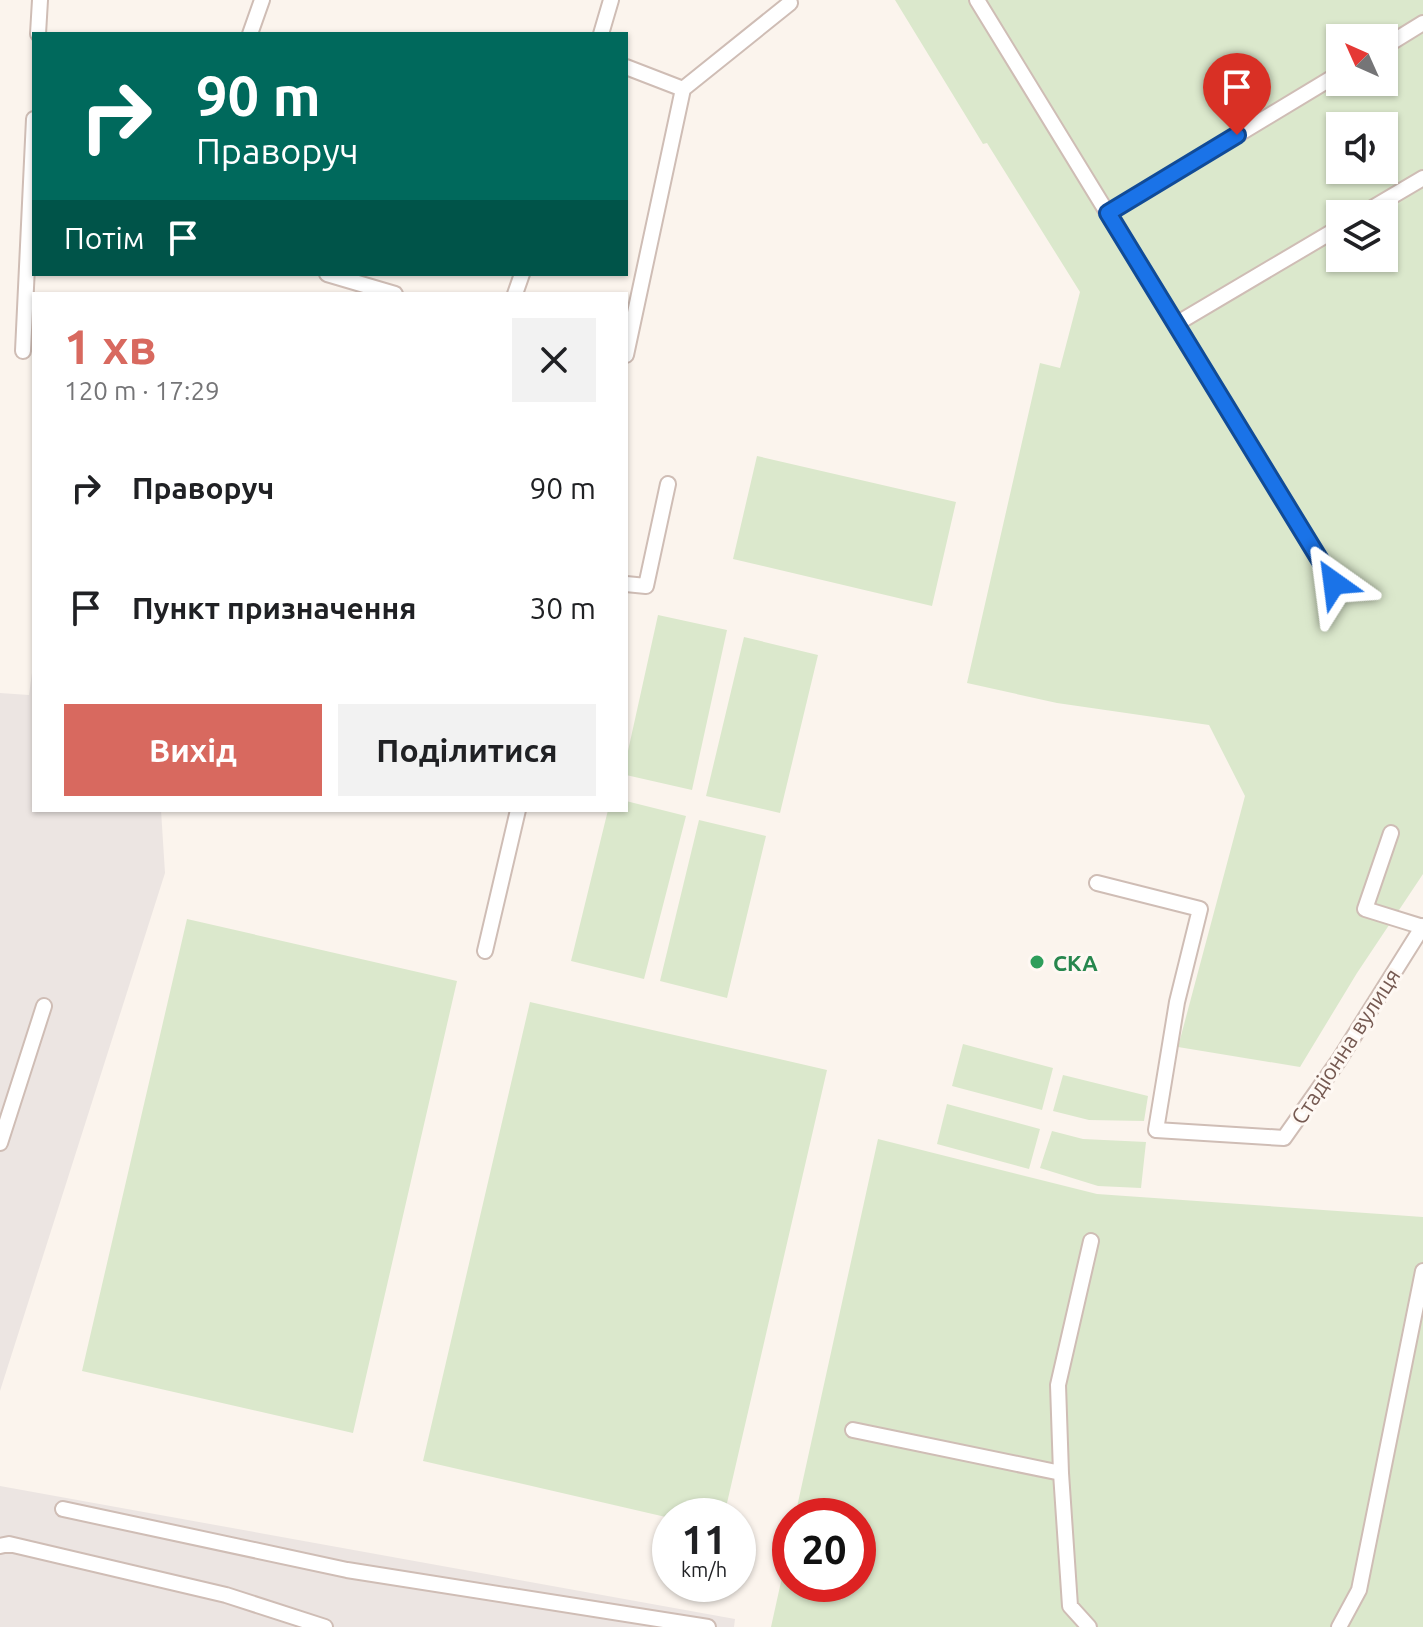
<!DOCTYPE html>
<html lang="uk">
<meta charset="utf-8">
<style>
body{margin:0;font-family:Ubuntu,sans-serif;background:#f2f2f2;color:#202124;height:100vh;display:flex;flex-direction:column;font-size:30px;white-space:nowrap}
*{box-sizing:border-box;margin:0}
p{font-size:26px;color:#757577}
.icon{flex:none;width:44px;height:44px;fill:none;stroke:currentColor;stroke-width:2;stroke-linecap:round;stroke-linejoin:round}
.map{position:relative;flex:1;overflow:hidden}
.panel{position:absolute;left:32px;top:292px;width:596px;height:520px;display:flex;flex-direction:column;background:#fff;border-radius:0px;box-shadow:0 2px 6px #0004}
.panel>*{flex:none}
.top-card{position:absolute;left:32px;top:32px;width:596px;height:244px;border-radius:0px;box-shadow:0 2px 6px #0004;background:#00695c;color:#fff;overflow:hidden}
.needle{width:52px;rotate:315deg}
.controls{position:absolute;left:1326px;top:24px;display:grid;gap:16px}
.controls a{display:grid;place-items:center;width:72px;height:72px;border-radius:0px;background:#fff;box-shadow:0 2px 6px #0004;font-size:40px}
.speed{position:absolute;left:652px;top:1498px;display:flex;gap:16px;font-size:40px;font-weight:700;text-align:center}
.speed>*{display:grid;place-content:center;width:104px;height:104px;border-radius:50%;background:#fff;box-shadow:0 2px 6px #0004;line-height:1}
.speed small{font-size:20px;font-weight:400}
.speed .limit{border:12px solid #d22;background:#fff;color:#111}
.pin{position:absolute;display:grid;place-items:center;width:68px;height:68px;color:#fff;margin:-82px -34px;border-radius:50% 50% 50% 0;rotate:-45deg;box-shadow:0 0 8px #0007}
.pin .icon{rotate:45deg}
.me{position:absolute;width:88px;margin:-44px;rotate:329deg;stroke-linejoin:round;filter:drop-shadow(0 0 6px #0008)}
.turn{display:flex;align-items:center;gap:28px;height:168px;padding:0 32px;font-size:36px}
.turn .icon{width:104px;height:104px;stroke-width:2.5}
.turn b{display:block;font-size:56px;line-height:68px}
.then{display:flex;align-items:center;height:76px;padding:0 32px;background:#0003;gap:16px;font-size:30px}
.round{display:grid;place-items:center;flex:none;width:84px;height:84px;border-radius:0px;background:#f2f2f2}
.overview{display:flex;align-items:center;justify-content:space-between;height:136px;padding:0 32px}
h1{font-size:48px;font-weight:600;line-height:60px;color:#d8695f}
.primary-button{display:flex;gap:16px;margin-top:auto;padding:16px 32px}
.primary-button a{flex:1;height:92px;border-radius:0px;background:#d8695f;color:#fff;font-size:32px;font-weight:600;line-height:92px;text-align:center}
.primary-button a+a{background:#f2f2f2;color:#202124}
ul{padding:0;list-style:none}
li{display:flex;align-items:center;gap:24px;height:120px;padding:0 32px}
li div{flex:1}
li b{display:block;font-size:30px}
li em{font-style:normal}
.map>svg:first-child{display:block}
.industrial{fill:#ece5e2}
.green{fill:#dbe8cc;fill-rule:evenodd}
.lines{fill:none;stroke-linecap:round;stroke-linejoin:round}
.lane-casing{stroke:#cfbdb5;stroke-width:18}
.lane{stroke:#fff;stroke-width:14}
.route-casing{stroke:#114b97;stroke-width:20}
.route{stroke:#1a73e8;stroke-width:14}
.leisure-dot{fill:#2e9e5b;stroke:#fef8f3;stroke-width:3}
.labels{text-anchor:middle;dominant-baseline:central;stroke-width:6;stroke-linejoin:round;paint-order:stroke}
.leisure-label{font-size:22px;font-weight:bold;fill:#27864d;stroke:#fef8f3;text-anchor:start}
.street-label{font-size:22px;fill:#755951;stroke:#fef8f3}
</style>
<div class="map">
<svg width="1423" height="1627" viewBox="0 0 1423 1627">
<rect width="100%" height="100%" fill="#fbf4ed"/>
<path class="industrial" d="M34,658V810H161L165,873L0,1391V693L29,695Z
M0,1486L735,1619L734,1627H0Z"/>
<path class="green" d="M895,0H1423V874L1357,973L1300,1067L1178,1047L1245,796L1209,725L1057,703L967,683L1040,363L1060,368L1080,292L987,143L983,144ZM1340,38H1384V82H1340ZM1340,126H1384V170H1340ZM1340,214H1384V258H1340Z
M757,456L956,502L932,606L733,559Z
M658,615L727,630L692,790L626,775V760Z
M744,637L818,655L780,813L706,796Z
M626,801L686,816L644,979L571,961L608,810H626Z
M699,820L766,836L727,998L660,981Z
M187,919L457,981L353,1433L82,1371Z
M530,1002L827,1070L724,1516H670V1518L423,1461Z
M963,1044L1053,1068L1042,1110L952,1086Z
M1063,1075L1148,1096L1144,1121L1089,1120L1053,1111Z
M947,1104L1040,1129L1029,1169L937,1144Z
M1052,1131L1083,1139L1146,1142L1141,1188L1098,1186L1040,1168Z
M878,1139L1097,1194L1423,1217V1627H771L790,1541V1584H858V1516H795Z"/>
<g class="lines">
<defs>
<path id="lane" d="M977,0L1334,583
M38,34L40,0
M250,34L262,0
M601,34L611,0
M1384,47L1423,23
M626,67L683,89
M1108,213L1340,73
M1362,214L1423,178
M327,274L395,294
M515,294L522,274
M1176,324L1340,227
M23,351L34,119
M626,355L683,89L790,3
M626,584L646,586L668,484
M1391,833L1365,909L1423,927
M1097,883L1200,909L1177,1002L1156,1130L1284,1138L1339,1060L1423,926
M485,951L518,810
M0,1143L44,1006
M853,1430L1061,1473
M63,1509L347,1570L708,1627
M0,1546L9,1544L226,1595L325,1627
M1089,1627L1070,1606L1061,1473L1058,1385L1091,1241
M1339,1627L1359,1590L1423,1271"/>
</defs>
<use href="#lane" class="lane-casing"/>
<use href="#lane" class="lane"/>
</g>
<g class="lines">
<defs>
<path id="route" d="M1237,135L1108,213L1334,583"/>
</defs>
<use href="#route" class="route-casing"/>
<use href="#route" class="route"/>
</g>
<circle class="leisure-dot" cx="1037" cy="962" r="8"/>
<g class="labels">
<g class="leisure-label">
<text x="1053" y="962">СКА</text>
</g>
<g class="street-label">
<text transform="translate(1345 1046) rotate(-57)">Стадіонна вулиця</text>
</g>
</g>
</svg>
<div class="controls">
<a><svg class="needle" viewBox="-14 -14 28 28"><path d="M0-13l5 13h-10z" fill="#e53935"/><path d="M0 13l5-13h-10z" fill="#757577"/></svg></a>
<a><svg class="icon" aria-label="sound" viewBox="0 0 24 24"><path d="M4 9h4l5-4v14l-5-4H4zM17 9q2 3 0 6"/></svg></a>
<a><svg class="icon" aria-label="layers" viewBox="0 0 24 24"><path d="M12 4l9 5-9 5-9-5zM3 14l9 5 9-5"/></svg></a>
</div>
<div class="speed"><div>11<small>km/h</small></div><div class="limit">20</div></div>
<div class="pin" style="left:1237px;top:135px;background:#d93025"><svg class="icon" aria-label="arrive" viewBox="0 0 24 24"><path d="M6 21V4h12l-3 4 3 4H6"/></svg></div>
<svg class="me" style="left:1334px;top:583px" viewBox="-20 -20 40 40"><path d="M0-17L14 15 0 8-14 15z" fill="#1a73e8" stroke="#fff" stroke-width="4"/></svg>
<div class="top-card">
<div class="turn"><svg class="icon" aria-label="right" viewBox="0 0 24 24"><path d="M7 20v-9h11M14 6l5 5-5 5"/></svg><div><b>90 m</b>Праворуч</div></div>
<div class="then">Потім<svg class="icon" aria-label="arrive" viewBox="0 0 24 24"><path d="M6 21V4h12l-3 4 3 4H6"/></svg></div>
</div>
<section class="panel">
<div class="overview"><div><h1>1 хв</h1><p>120 m · 17:29</p></div><a class="round"><svg class="icon" aria-label="close" viewBox="0 0 24 24"><path d="M6 6l12 12M18 6L6 18"/></svg></a></div>
<ul>
<li><svg class="icon" aria-label="right" viewBox="0 0 24 24"><path d="M7 20v-9h11M14 6l5 5-5 5"/></svg><div><b>Праворуч</b></div><em>90 m</em></li>
<li><svg class="icon" aria-label="arrive" viewBox="0 0 24 24"><path d="M6 21V4h12l-3 4 3 4H6"/></svg><div><b>Пункт призначення</b></div><em>30 m</em></li>
</ul>
<div class="primary-button"><a>Вихід</a><a>Поділитися</a></div>
</section>
</div>
